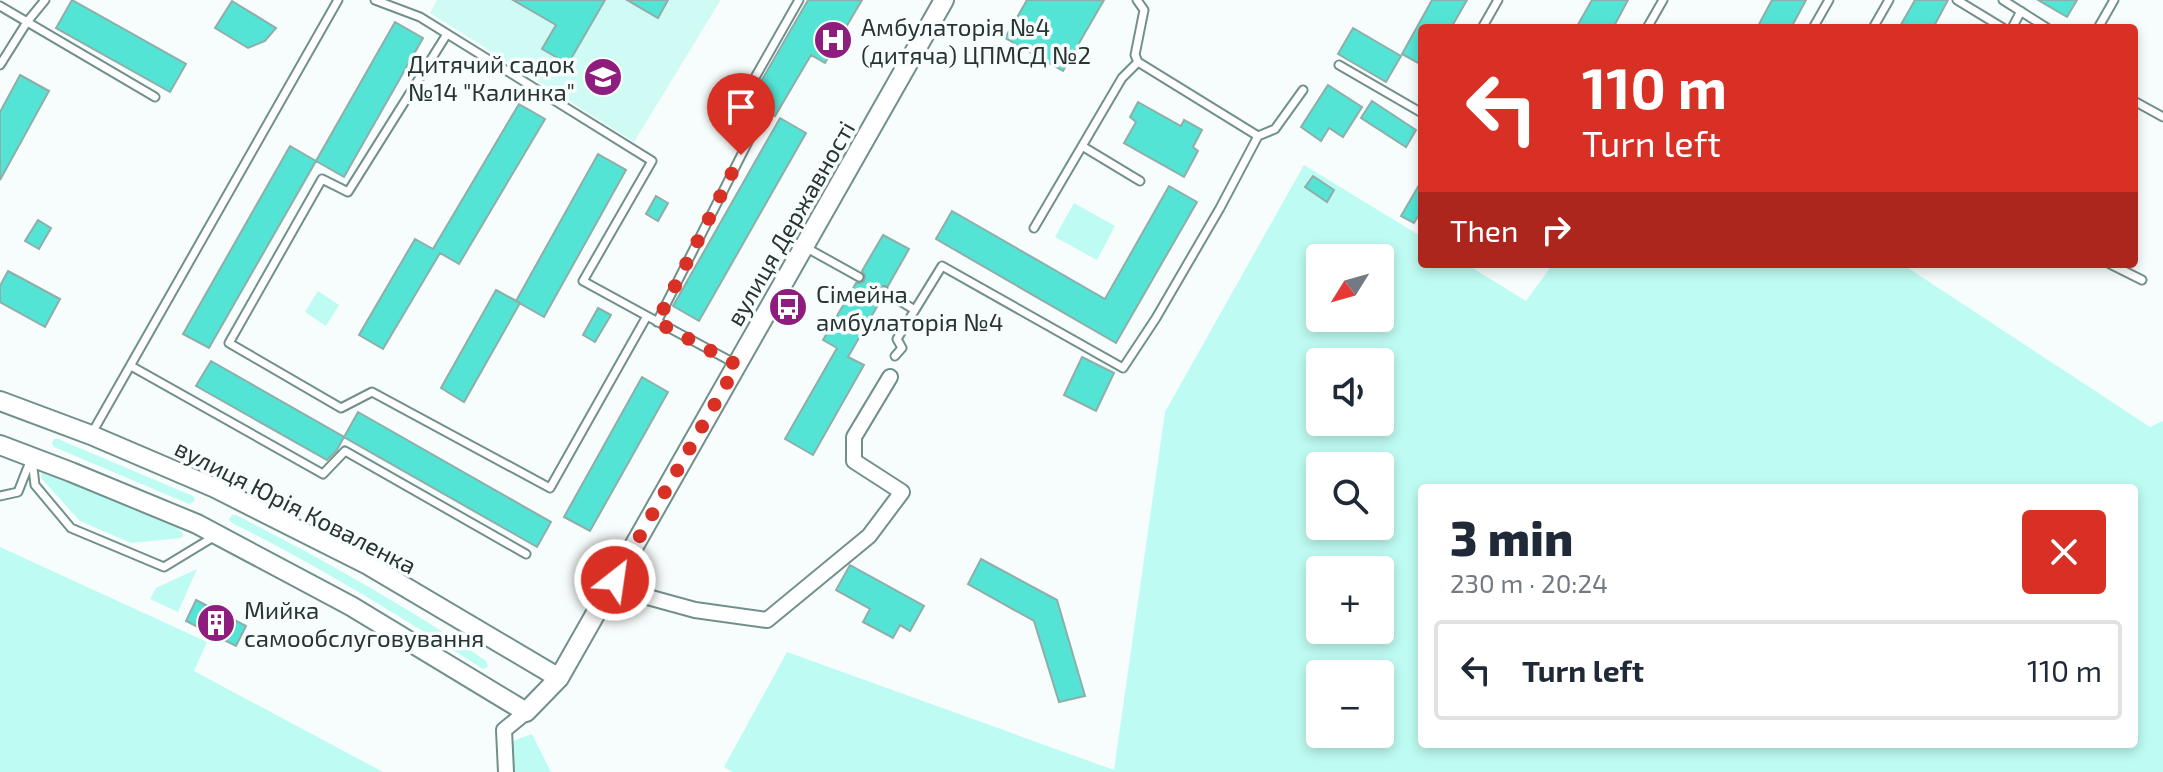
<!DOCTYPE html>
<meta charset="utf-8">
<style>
body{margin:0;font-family:"Exo 2",sans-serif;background:#f2f2f3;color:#1f2937;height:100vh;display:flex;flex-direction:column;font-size:30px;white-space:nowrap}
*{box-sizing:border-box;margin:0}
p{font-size:26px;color:#747a83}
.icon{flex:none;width:44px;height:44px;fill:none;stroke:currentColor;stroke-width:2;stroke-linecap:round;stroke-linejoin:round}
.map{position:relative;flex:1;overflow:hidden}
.side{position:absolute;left:1418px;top:484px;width:720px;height:264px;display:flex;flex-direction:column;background:#fff;border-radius:8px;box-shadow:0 4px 12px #0003}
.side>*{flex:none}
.hud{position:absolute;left:1418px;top:24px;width:720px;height:244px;border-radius:8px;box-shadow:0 4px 12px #0003;background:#d93025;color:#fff;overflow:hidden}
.needle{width:52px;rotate:233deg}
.fabs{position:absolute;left:1306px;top:244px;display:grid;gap:16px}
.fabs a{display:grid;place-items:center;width:88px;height:88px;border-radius:8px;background:#fff;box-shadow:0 4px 12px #0003;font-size:40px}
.pin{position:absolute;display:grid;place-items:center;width:68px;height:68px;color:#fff;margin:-82px -34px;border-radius:50% 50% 50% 0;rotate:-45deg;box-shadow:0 0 8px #0007}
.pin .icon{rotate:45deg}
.me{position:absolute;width:88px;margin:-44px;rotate:30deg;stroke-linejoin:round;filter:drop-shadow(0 0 6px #0008)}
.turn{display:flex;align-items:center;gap:28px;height:168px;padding:0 32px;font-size:36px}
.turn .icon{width:104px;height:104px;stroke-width:2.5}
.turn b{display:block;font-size:56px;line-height:68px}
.then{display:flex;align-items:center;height:76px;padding:0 32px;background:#0003;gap:16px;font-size:30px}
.round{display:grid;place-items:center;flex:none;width:84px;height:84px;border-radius:8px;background:#f2f2f3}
.overview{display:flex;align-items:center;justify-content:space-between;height:136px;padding:0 32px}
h1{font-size:48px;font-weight:800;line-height:60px}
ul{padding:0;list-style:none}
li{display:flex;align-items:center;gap:24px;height:100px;margin:0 16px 12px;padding:0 16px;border:4px solid #e0e1e3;border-radius:8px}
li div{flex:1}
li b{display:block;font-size:30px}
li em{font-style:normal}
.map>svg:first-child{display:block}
.built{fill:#cffbf4}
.green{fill:#befbf2;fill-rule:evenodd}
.building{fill:#54e4d5;stroke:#8eaea9;stroke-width:2}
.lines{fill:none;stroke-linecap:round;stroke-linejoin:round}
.lane-casing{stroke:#71908c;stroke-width:11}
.street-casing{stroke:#71908c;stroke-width:18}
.secondary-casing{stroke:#71908c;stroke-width:22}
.lane{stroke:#fff;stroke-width:7}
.street{stroke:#fff;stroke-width:14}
.secondary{stroke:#fff;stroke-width:18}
.route{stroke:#d93025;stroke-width:14;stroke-dasharray:0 25.2}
.labels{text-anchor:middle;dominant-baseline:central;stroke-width:7;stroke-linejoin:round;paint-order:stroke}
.poi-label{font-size:24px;fill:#273432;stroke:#f7fdfc;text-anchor:start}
.street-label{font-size:24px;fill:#273432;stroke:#f7fdfc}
</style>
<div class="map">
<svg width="2163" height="772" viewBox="0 0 2163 772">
<rect width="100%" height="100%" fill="#f7fdfc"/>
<path class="built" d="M437,0H720V1L634,142L430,13Z"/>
<path class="green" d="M1304,165L1422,237V264H1466L1526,301L1553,264H1902L2150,427L2163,421V772H733L724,767L787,652L1114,770L1165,412ZM1320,258H1380V318H1320ZM1320,362H1380V422H1320ZM1320,466H1380V526H1320ZM1422,488H2134V744H1422ZM1320,570H1380V630H1320ZM1320,674H1380V734H1320Z
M1074,203L1115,226L1097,260L1055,237Z
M318,291L339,305L326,326L305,312Z
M54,439H58L193,496L195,501L189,504L54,447L52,443Z
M42,472H47L177,528L181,531L183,536L181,538L131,543L80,521L41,478Z
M232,515H236C322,559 407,606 486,661L488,667L483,669C401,617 319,566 232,523L229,519Z
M0,547L207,642L194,671L383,772H0Z
M197,569L178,612L150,599L156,588Z
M532,734L551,772H511L499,746Z"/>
<path class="building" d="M72,0L186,64L170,92L56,28Z
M513,0H605L568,64L542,49L556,25Z
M627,0H668L658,18Z
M808,0H862L825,63L811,55L775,116L755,104L752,97Z
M1027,0H1104L1063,71L1005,38Z
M1432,0H1467L1451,28H1422V65L1402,54Z
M1592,0H1628L1613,28H1576Z
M1772,0H1806L1791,28H1757Z
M1915,0H1948L1933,28H1899Z
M2038,0H2077L2067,17Z
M232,1L276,28L265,41L248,48L215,28Z
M395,22L423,38L344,177L316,161Z
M1353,28L1401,56L1386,82L1338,54Z
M20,75L49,91L0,180V112Z
M1328,85L1362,107L1343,137L1329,128L1321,141L1301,127Z
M1372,101L1416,130L1406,147L1361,118Z
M1138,102L1181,126L1184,120L1202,130L1193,147L1198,151L1184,177L1124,143L1136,122L1130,117Z
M519,104L545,119L459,264L440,253L383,349L359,335L415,239L433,249Z
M780,118L806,133L699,321L673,306Z
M290,146L316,161L209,348L183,334Z
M598,154L626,170L544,317L516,301Z
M1313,176L1334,190L1327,202L1305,187Z
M1422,180V210L1414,223L1401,216Z
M1169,186L1197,202L1116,343L936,239L952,211L1105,299Z
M656,196L668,203L658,221L646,214Z
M38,220L51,228L39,249L25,241Z
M883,235L909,249L888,286H883L879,289V294L882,298L848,357L864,365L813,455L785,439L837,348L823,340L856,283H860L864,281L865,276L862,271Z
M8,271L60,299L45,327L0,302V286Z
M496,290L520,303L464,402L441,388Z
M598,308L611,315L595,342L583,335Z
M1082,357L1114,373L1096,411L1064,395Z
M211,361L344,437L337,450L327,460L196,386Z
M642,377L668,392L590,531L564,517Z
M358,412L551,522L537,547L344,437Z
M981,559L1057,600L1085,696L1059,702L1034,621L968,584Z
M850,565L924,606L910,631L900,625L893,638L863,622L870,609L836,590Z
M196,600L246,626L236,646L186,621Z"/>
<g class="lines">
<defs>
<path id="lane" d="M375,0L420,17L652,161L583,281L647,316
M1137,0L1144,10L1135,55L1138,62L1258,136
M1957,0L2003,28
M2003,0L2047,28
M0,6L155,97
M1482,28L1498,0
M1647,28L1663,0
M1813,28L1829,0
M1873,28L1889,0
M2012,28L2021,11
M2098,28L2114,0
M447,34L348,192L322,179L229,343L341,408L372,392L550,488L647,316L736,364
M0,65L27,22L45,0
M1339,65L1422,113
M2134,101L2163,117
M1082,146L1140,181
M1034,228L1122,78L1138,62
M805,247L859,277
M2110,264L2142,280
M885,292L915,310
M657,322L755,128L745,95L799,0
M895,356L902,348L897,339L942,266L1123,368L1156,318L1220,208L1258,136L1275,129L1303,90
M131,366L323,474L345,451L526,554
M92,433L338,0
M32,459L35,485L71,528L164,567L215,536
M0,496L18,492L31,459"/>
<path id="street" d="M644,596L695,610L767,620L869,536L902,492L854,461V437L890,377
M506,772L504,730L526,712"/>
<path id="secondary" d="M0,401L91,435L215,488L368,565L559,678
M0,445L71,472L197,524L351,606L526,712L559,678L944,0"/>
</defs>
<use href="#lane" class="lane-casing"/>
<use href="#street" class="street-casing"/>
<use href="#secondary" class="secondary-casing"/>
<use href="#lane" class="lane"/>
<use href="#street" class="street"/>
<use href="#secondary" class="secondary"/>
</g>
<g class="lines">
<path class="route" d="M615,580L737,365L657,322L741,155"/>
</g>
<defs>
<symbol id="hospital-disc" viewBox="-11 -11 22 22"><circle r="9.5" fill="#8f1d7e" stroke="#f7fdfc"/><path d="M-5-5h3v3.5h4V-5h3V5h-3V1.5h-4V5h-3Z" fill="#fff"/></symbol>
<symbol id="school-disc" viewBox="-11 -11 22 22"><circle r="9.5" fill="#8f1d7e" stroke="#f7fdfc"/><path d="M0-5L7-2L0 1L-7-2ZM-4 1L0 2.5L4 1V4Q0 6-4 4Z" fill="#fff"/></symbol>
<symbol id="bus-disc" viewBox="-11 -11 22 22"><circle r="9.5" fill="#8f1d7e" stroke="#f7fdfc"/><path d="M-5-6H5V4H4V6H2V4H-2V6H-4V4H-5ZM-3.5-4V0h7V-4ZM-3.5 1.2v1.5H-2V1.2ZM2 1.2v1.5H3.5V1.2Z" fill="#fff"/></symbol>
<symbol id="building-disc" viewBox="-11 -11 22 22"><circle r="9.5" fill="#8f1d7e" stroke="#f7fdfc"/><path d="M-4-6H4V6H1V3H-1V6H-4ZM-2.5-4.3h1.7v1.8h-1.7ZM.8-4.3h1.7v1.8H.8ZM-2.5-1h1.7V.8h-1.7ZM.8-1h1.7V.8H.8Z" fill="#fff"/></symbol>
</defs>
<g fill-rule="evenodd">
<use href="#hospital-disc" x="811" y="18" width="44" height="44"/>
<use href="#school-disc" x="581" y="55" width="44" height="44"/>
<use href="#bus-disc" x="766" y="285" width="44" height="44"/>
<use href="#building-disc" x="194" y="601" width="44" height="44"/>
</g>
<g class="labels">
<g class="poi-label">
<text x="861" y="26">Амбулаторія №4<tspan x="861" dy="28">(дитяча) ЦПМСД №2</tspan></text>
<text x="575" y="63" text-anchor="end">Дитячий садок<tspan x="575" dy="28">№14 "Калинка"</tspan></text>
<text x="816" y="293">Сімейна<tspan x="816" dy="28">амбулаторія №4</tspan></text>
<text x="244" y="609">Мийка<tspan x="244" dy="28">самообслуговування</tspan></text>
</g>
<g class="street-label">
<text transform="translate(790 223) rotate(-60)">вулиця Державності</text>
<text transform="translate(296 506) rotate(27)">вулиця Юрія Коваленка</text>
</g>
</g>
</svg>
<div class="fabs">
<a><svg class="needle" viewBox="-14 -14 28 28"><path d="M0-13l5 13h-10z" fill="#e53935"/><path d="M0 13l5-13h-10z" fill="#747a83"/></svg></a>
<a><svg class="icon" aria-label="sound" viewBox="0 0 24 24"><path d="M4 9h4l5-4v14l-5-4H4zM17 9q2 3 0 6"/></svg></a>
<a><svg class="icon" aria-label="search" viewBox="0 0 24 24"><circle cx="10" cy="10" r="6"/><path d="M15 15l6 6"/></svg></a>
<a>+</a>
<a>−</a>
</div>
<div class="pin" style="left:741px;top:155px;background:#d93025"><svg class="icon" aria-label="arrive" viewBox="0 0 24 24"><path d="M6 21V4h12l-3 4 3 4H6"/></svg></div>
<svg class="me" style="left:615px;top:580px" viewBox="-20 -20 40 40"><circle r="17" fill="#d93025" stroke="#fff" stroke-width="3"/><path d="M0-11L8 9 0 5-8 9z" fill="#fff"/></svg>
<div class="hud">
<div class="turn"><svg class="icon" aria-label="left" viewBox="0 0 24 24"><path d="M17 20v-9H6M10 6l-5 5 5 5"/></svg><div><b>110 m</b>Turn left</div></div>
<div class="then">Then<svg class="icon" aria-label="right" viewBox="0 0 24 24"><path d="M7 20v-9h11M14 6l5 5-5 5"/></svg></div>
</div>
<section class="side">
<div class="overview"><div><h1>3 min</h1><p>230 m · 20:24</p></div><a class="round" style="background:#d93025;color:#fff"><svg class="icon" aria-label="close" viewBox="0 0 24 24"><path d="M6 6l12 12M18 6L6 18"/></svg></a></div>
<ul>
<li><svg class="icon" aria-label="left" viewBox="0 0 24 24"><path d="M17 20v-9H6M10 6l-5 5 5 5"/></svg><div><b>Turn left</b></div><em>110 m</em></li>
</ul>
</section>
</div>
